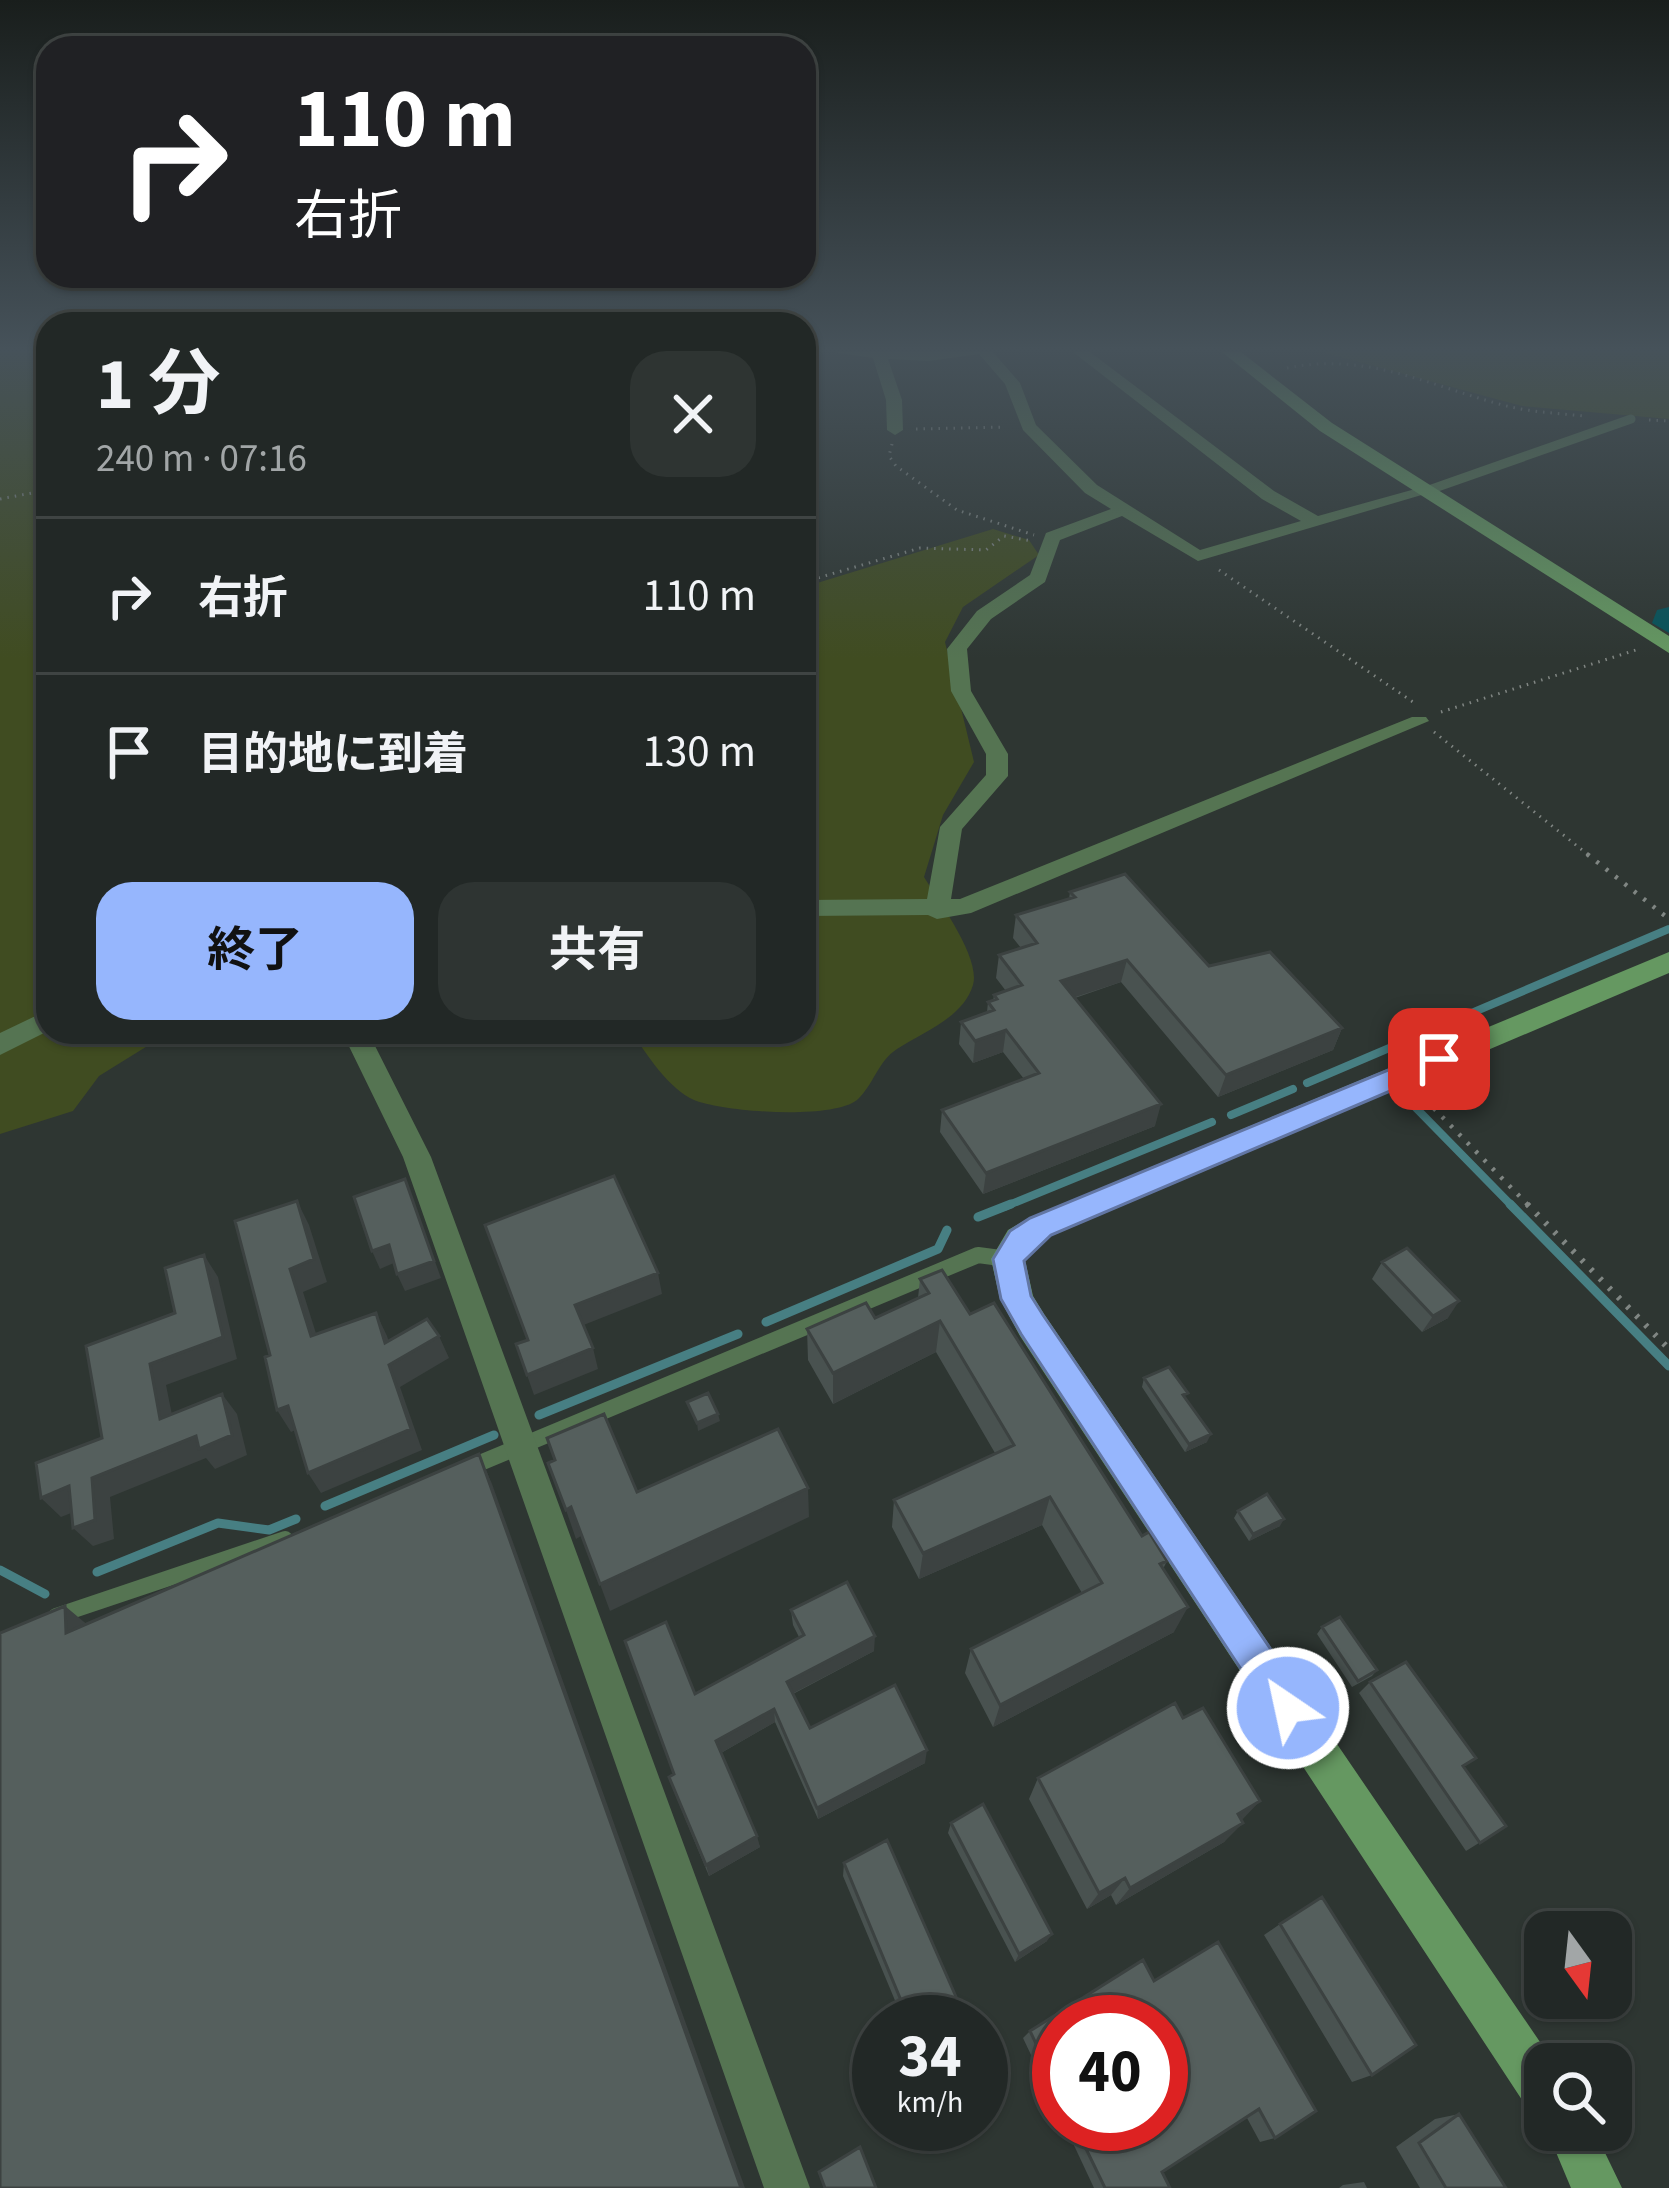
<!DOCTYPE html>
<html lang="ja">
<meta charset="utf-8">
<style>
body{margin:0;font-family:"Source Sans 3","Noto Sans JP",sans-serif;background:#2e3432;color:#f1f3f6;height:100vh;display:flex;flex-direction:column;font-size:45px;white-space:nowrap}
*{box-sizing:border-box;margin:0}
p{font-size:39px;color:#a2a6a7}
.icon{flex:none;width:66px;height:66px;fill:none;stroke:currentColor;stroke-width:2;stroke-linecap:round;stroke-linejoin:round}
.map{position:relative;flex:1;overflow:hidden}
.details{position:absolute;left:36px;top:312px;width:780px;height:732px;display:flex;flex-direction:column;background:#222826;border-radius:36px;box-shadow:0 3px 9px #0004,0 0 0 3px #3f4443}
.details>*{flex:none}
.banner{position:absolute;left:36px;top:36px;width:780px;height:252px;border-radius:36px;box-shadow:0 3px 9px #0004,0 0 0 3px #3f4443;background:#202124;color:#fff;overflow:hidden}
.needle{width:78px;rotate:165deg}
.tools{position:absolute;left:1524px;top:1911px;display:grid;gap:24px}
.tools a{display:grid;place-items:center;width:108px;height:108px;border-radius:24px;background:#222826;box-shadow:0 3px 9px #0004,0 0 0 3px #3f4443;font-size:60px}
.speed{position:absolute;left:852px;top:1995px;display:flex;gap:24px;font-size:60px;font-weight:700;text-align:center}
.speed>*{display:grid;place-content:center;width:156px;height:156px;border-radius:50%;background:#222826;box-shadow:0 3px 9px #0004,0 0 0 3px #3f4443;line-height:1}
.speed small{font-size:30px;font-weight:400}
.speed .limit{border:18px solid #d22;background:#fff;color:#111}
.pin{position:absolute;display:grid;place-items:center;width:102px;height:102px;color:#fff;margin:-51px;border-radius:24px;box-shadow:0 6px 18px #0006}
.me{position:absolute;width:132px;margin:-66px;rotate:326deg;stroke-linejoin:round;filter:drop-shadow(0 0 9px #0008)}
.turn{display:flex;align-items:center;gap:42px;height:252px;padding:0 60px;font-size:54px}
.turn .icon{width:156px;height:156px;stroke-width:2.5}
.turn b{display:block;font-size:84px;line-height:102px}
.round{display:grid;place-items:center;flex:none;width:126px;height:126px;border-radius:36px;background:#2e3432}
.summary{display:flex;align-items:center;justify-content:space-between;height:204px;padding:0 60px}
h1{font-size:72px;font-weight:700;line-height:90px}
.primary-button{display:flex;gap:24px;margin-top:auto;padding:24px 60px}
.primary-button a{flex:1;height:138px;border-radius:36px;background:#96b6fd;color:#111;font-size:48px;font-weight:700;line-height:138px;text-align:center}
.primary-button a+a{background:#2e3432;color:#f1f3f6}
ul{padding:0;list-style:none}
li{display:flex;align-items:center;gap:36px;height:156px;padding:0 60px;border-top:3px solid #3f4443}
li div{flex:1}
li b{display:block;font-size:45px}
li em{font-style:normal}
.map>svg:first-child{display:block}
.green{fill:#404c21}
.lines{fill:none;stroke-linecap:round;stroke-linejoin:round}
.stream-far1{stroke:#477f83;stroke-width:8}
.stream{stroke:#477f83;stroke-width:9}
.river{fill:#06535a;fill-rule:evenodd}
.path-far2{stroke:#808683;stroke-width:3;stroke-dasharray:1.5 6;stroke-linecap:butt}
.path-far1{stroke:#808683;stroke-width:4.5;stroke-dasharray:3 9;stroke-linecap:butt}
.path{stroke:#808683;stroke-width:6;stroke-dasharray:3 10;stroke-linecap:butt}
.lane-far1{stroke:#557452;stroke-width:9}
.lane{stroke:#557452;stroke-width:16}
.street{fill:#557452;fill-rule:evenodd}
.secondary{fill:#659861;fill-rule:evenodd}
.wall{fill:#495250}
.shaded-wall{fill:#3c4241}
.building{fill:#555f5d;stroke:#3c4241;stroke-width:3}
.route{fill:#96b6fd;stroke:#6276a4;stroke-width:3}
</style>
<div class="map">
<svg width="1669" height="2188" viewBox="0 0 1669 2188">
<rect width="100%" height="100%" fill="#2e3632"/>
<path class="green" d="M0,352H48V1032H170L99,1076L73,1111L0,1134Z
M1322,352H1669V419L1522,406Z
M993,529L1029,540L1039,555L963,607L945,642L974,762L943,815L924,877C938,900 981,958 973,985C963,1018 923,1032 897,1049C878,1061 873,1086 857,1100C832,1120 723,1112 694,1100C670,1090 645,1053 632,1032H804V587Z"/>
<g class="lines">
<path class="stream-far1" d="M1307,1083L1669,929
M1416,1108L1513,1207
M1231,1115L1293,1089
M1004,1207L1212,1122"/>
<path class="stream" d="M1510,1204L1669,1366
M978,1217L1011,1204
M766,1322L938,1249L947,1230
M539,1415L738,1334
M325,1506L494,1435
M0,1570L45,1594
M97,1572L218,1523L269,1530L296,1519"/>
<path class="river" d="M1669,607V633L1652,623L1657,610Z"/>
<path class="path-far2" d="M1287,368C1365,352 1426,384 1499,404C1527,412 1555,413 1584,416
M1649,420L1669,421
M916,429L1006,427
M892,444L889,456L896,466L957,510L1034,535
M0,499L48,490
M1219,570L1413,702
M804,582L920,548L986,550L1004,536L1032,541
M1441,712L1636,650
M1434,732L1591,857"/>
<path class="path-far1" d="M1587,854L1669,919
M1417,1091L1530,1207"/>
<path class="path" d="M1527,1204L1669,1349"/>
<path class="lane-far1" d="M1426,491L1631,419"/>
<path class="lane" d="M468,1468L978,1255L1008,1259
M56,1616L285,1539"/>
<path class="street" d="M833,352H993L1020,383L1036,425L1097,485L1200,550L1301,521L1262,499L1073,352H1090L1274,491L1318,516L1426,486L1435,491L1198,561L1122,516L1060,540L1045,582L991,619L967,649L971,691L1008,754V776L962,829L951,899H960L1412,717H1426L1429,721L971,913L937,919L928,915L804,916V900L927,899L940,827L986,775V754L951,691L947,649L977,611L1030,575L1046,533L1111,509L1085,493L1023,430L1005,384L979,354L929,361L888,359L902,400L903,430L895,435L887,430L886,400L873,358Z
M48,1010V1031L0,1055V1033Z
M342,1032H368L431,1157L810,2188H764L403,1157Z"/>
<path class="secondary" d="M1222,352H1241L1332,423L1669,636V653L1320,431Z
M1669,952V973L1051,1236L1025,1260L1033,1296L1044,1314L1555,2064H1545V2116L1528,2109L1020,1336L1000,1299L991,1259L1008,1230L1029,1218Z
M1545,2126L1594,2130L1622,2188H1571Z"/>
</g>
<path class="wall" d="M1070,892L1209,966L1342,1028L1333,1050L1218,1097L1121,982L1075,998L1155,1126L983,1194L940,1132L942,1110L1024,1079L1003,1052L973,1063L959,1044L961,1022L987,1012L988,1002L993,1001L994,995L1006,991L996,978L999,955L1021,948L1013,938L1016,915L1069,899Z
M1382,1262L1448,1318L1422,1332L1372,1279Z
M920,1279L970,1314L1142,1536L1167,1561L1163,1569L1174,1632L993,1727L965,1673L971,1649L1082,1593L1042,1525L919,1579L892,1527L894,1500L995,1453L936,1352L833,1404L808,1360L807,1329L875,1318L918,1298Z
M1144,1378L1185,1398L1207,1442L1185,1452L1142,1387Z
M1238,1511L1280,1526L1249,1541L1234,1518Z
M791,1610L874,1651L793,1694L810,1728L925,1763L818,1819L775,1722L721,1753L760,1847L709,1876L673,1789L674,1774L695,1694L799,1637L793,1625Z
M1322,1627L1377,1670L1372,1676L1352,1687L1317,1634Z
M1370,1682L1464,1768L1506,1826L1466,1851L1359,1693Z
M1038,1778L1241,1821L1224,1842L1116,1905L1111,1895L1087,1909L1029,1799Z
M951,1823L1047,1941L1015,1962L948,1833Z
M844,1863L952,2008L927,2022H904L843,1876Z
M1280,1924L1372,2075L1352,2082L1264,1935Z
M1218,1942L1275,2138L1260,2142L1247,2118L1162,2172L1170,2188H1094L1064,2124H1161L1059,2022V2114L1023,2038L1030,2031L1154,1981Z
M1459,2114L1506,2188H1420L1396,2147L1435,2119Z
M1364,2182L1367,2188H1339L1343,2185Z"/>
<path class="shaded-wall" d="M1127,960L1121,982L1057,1003L1061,981Z
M1342,1028L1333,1050L1218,1097L1226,1075Z
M1006,1030L1003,1052L973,1063L975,1041Z
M1161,1104L1155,1126L983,1194L986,1173Z
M405,1179L441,1278L405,1291L397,1274Z
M297,1201L309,1225L327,1282L303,1292L324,1359L311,1336L290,1269Z
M389,1245L396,1262L380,1269L372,1251Z
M204,1255L218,1277L237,1359L166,1385L177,1440L160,1419L150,1364Z
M658,1273L662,1294L581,1326L575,1305Z
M1459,1301L1448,1318L1422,1332L1433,1316Z
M376,1313L387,1336L395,1361L439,1336L449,1358L400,1387L422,1450L321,1493L308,1473L389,1365L385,1343Z
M940,1321L936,1352L833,1404V1373Z
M593,1348L598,1369L534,1395L527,1375Z
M222,1394L237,1414L247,1455L215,1469L206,1458L110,1497L114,1539L93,1546L73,1528L92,1478L196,1436Z
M288,1406L302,1427L291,1432L277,1410Z
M718,1414L720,1421L698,1431L697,1423Z
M1211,1434L1207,1442L1185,1452L1189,1444Z
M479,1454L492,1484L745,2188H741Z
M69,1486L89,1506L61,1517L41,1498Z
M808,1488L809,1517L610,1611L600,1584Z
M1050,1497L1042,1525L919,1579L923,1553Z
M571,1507L581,1536L576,1539L566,1510Z
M1284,1519L1280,1526L1249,1541L1253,1534Z
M65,1606L96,1632L66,1633Z
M1188,1607L1174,1632L993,1727L1000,1705Z
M875,1636L874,1651L788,1696L787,1682Z
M774,1709L775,1722L719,1754L716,1741Z
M927,1750L925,1763L818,1819L817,1808Z
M1260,1801L1241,1821L1238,1814Z
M1243,1823L1224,1842L1116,1905L1130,1888Z
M757,1836L760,1847L709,1876L706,1865Z
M1125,1878L1111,1895L1087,1909L1099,1893Z
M1052,1934L1047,1941L1015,1962L1019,1954Z
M957,1999L952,2008L927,2022H915Z"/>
<path class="building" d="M1125,874L1209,966L1270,952L1342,1028L1226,1075L1127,960L1061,981L1161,1104L986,1173L942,1110L1039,1073L1006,1030L975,1041L961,1022L994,1010L988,1002L997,999L994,995L1022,985L999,955L1037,943L1016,915L1075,897L1070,892Z
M614,1176L658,1273L575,1305L593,1348L527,1375L516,1344L528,1340L485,1225Z
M405,1179L434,1261L397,1274L389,1245L372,1251L354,1197Z
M297,1201L314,1259L290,1269L311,1336L376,1313L385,1343L427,1319L439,1336L389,1365L411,1429L308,1473L288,1406L277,1410L265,1357L270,1355L235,1221Z
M1407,1248L1459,1301L1433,1316L1382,1262Z
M204,1255L223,1337L150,1364L160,1419L222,1394L232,1435L199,1449L196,1436L92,1478L95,1520L73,1528L69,1486L41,1498L36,1463L102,1438L86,1346L175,1313L165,1268Z
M942,1270L970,1314L994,1303L1142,1536L1149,1532L1167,1561L1160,1564L1188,1607L1000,1705L971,1649L1102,1583L1050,1497L923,1553L894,1500L1014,1445L940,1321L833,1373L807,1329L866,1303L875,1318L929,1293L920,1279Z
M1169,1367L1188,1393L1183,1395L1211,1434L1189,1444L1144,1378Z
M708,1393L718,1414L697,1423L687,1402Z
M604,1414L637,1492L778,1429L808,1488L600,1584L571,1507L566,1510L548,1463L555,1460L547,1438Z
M479,1454L741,2188H0V1633L65,1606L66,1633Z
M1267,1494L1284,1519L1253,1534L1238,1511Z
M847,1582L875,1636L787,1682L810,1728L895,1685L927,1750L817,1808L774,1709L716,1741L757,1836L706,1865L669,1777L674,1774L625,1641L666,1622L695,1694L804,1635L791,1610Z
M1340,1617L1377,1670L1358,1681L1322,1627Z
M1406,1662L1476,1758L1463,1766L1506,1826L1480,1843L1370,1682Z
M1175,1703L1183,1718L1203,1708L1260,1801L1238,1814L1243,1823L1130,1888L1125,1878L1099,1893L1038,1778Z
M983,1804L1052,1934L1019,1954L951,1823Z
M887,1840L957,1999L915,2022H910L844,1863Z
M1322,1897L1416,2045L1372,2075L1280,1924Z
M1218,1942L1316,2111L1275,2138L1259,2109L1162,2172L1170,2188H1105L1074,2124H1161V2022H1059V2092L1030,2031L1143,1960L1154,1981Z
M1459,2114L1506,2188H1446L1419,2143Z
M860,2147L876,2188H825L819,2172Z"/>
<linearGradient id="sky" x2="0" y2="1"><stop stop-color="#191e1c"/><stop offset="0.53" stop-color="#46525a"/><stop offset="1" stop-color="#46525a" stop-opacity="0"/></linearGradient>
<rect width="1669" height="659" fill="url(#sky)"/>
<path class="route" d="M1439,1049L1452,1059L1449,1066L1051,1235L1024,1261L1031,1296L1043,1315L1302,1695L1307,1708L1302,1721L1288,1727L1275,1721L1021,1334L1001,1299L993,1259L1010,1231L1030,1218Z"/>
</svg>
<div class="tools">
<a><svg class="needle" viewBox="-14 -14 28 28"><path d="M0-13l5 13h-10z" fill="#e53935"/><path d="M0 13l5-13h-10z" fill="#a2a6a7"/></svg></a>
<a><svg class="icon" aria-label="search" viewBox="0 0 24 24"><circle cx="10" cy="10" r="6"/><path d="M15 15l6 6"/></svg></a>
</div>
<div class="speed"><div>34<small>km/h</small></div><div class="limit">40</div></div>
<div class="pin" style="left:1439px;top:1059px;background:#d93025"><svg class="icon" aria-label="arrive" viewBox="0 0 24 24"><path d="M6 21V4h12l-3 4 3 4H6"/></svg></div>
<svg class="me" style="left:1288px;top:1708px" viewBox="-20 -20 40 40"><circle r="17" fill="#96b6fd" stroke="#fff" stroke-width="3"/><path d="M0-11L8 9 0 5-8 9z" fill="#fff"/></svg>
<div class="banner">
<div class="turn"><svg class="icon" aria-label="right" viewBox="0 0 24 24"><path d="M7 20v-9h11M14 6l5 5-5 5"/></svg><div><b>110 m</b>右折</div></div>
</div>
<section class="details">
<div class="summary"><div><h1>1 分</h1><p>240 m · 07:16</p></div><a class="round"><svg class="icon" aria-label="close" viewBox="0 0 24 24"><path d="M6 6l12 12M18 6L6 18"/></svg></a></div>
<ul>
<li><svg class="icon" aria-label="right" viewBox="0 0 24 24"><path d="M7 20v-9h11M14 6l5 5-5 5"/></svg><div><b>右折</b></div><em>110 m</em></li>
<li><svg class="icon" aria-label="arrive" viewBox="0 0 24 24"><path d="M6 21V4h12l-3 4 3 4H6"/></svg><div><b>目的地に到着</b></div><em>130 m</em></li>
</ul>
<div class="primary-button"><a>終了</a><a>共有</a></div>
</section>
</div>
